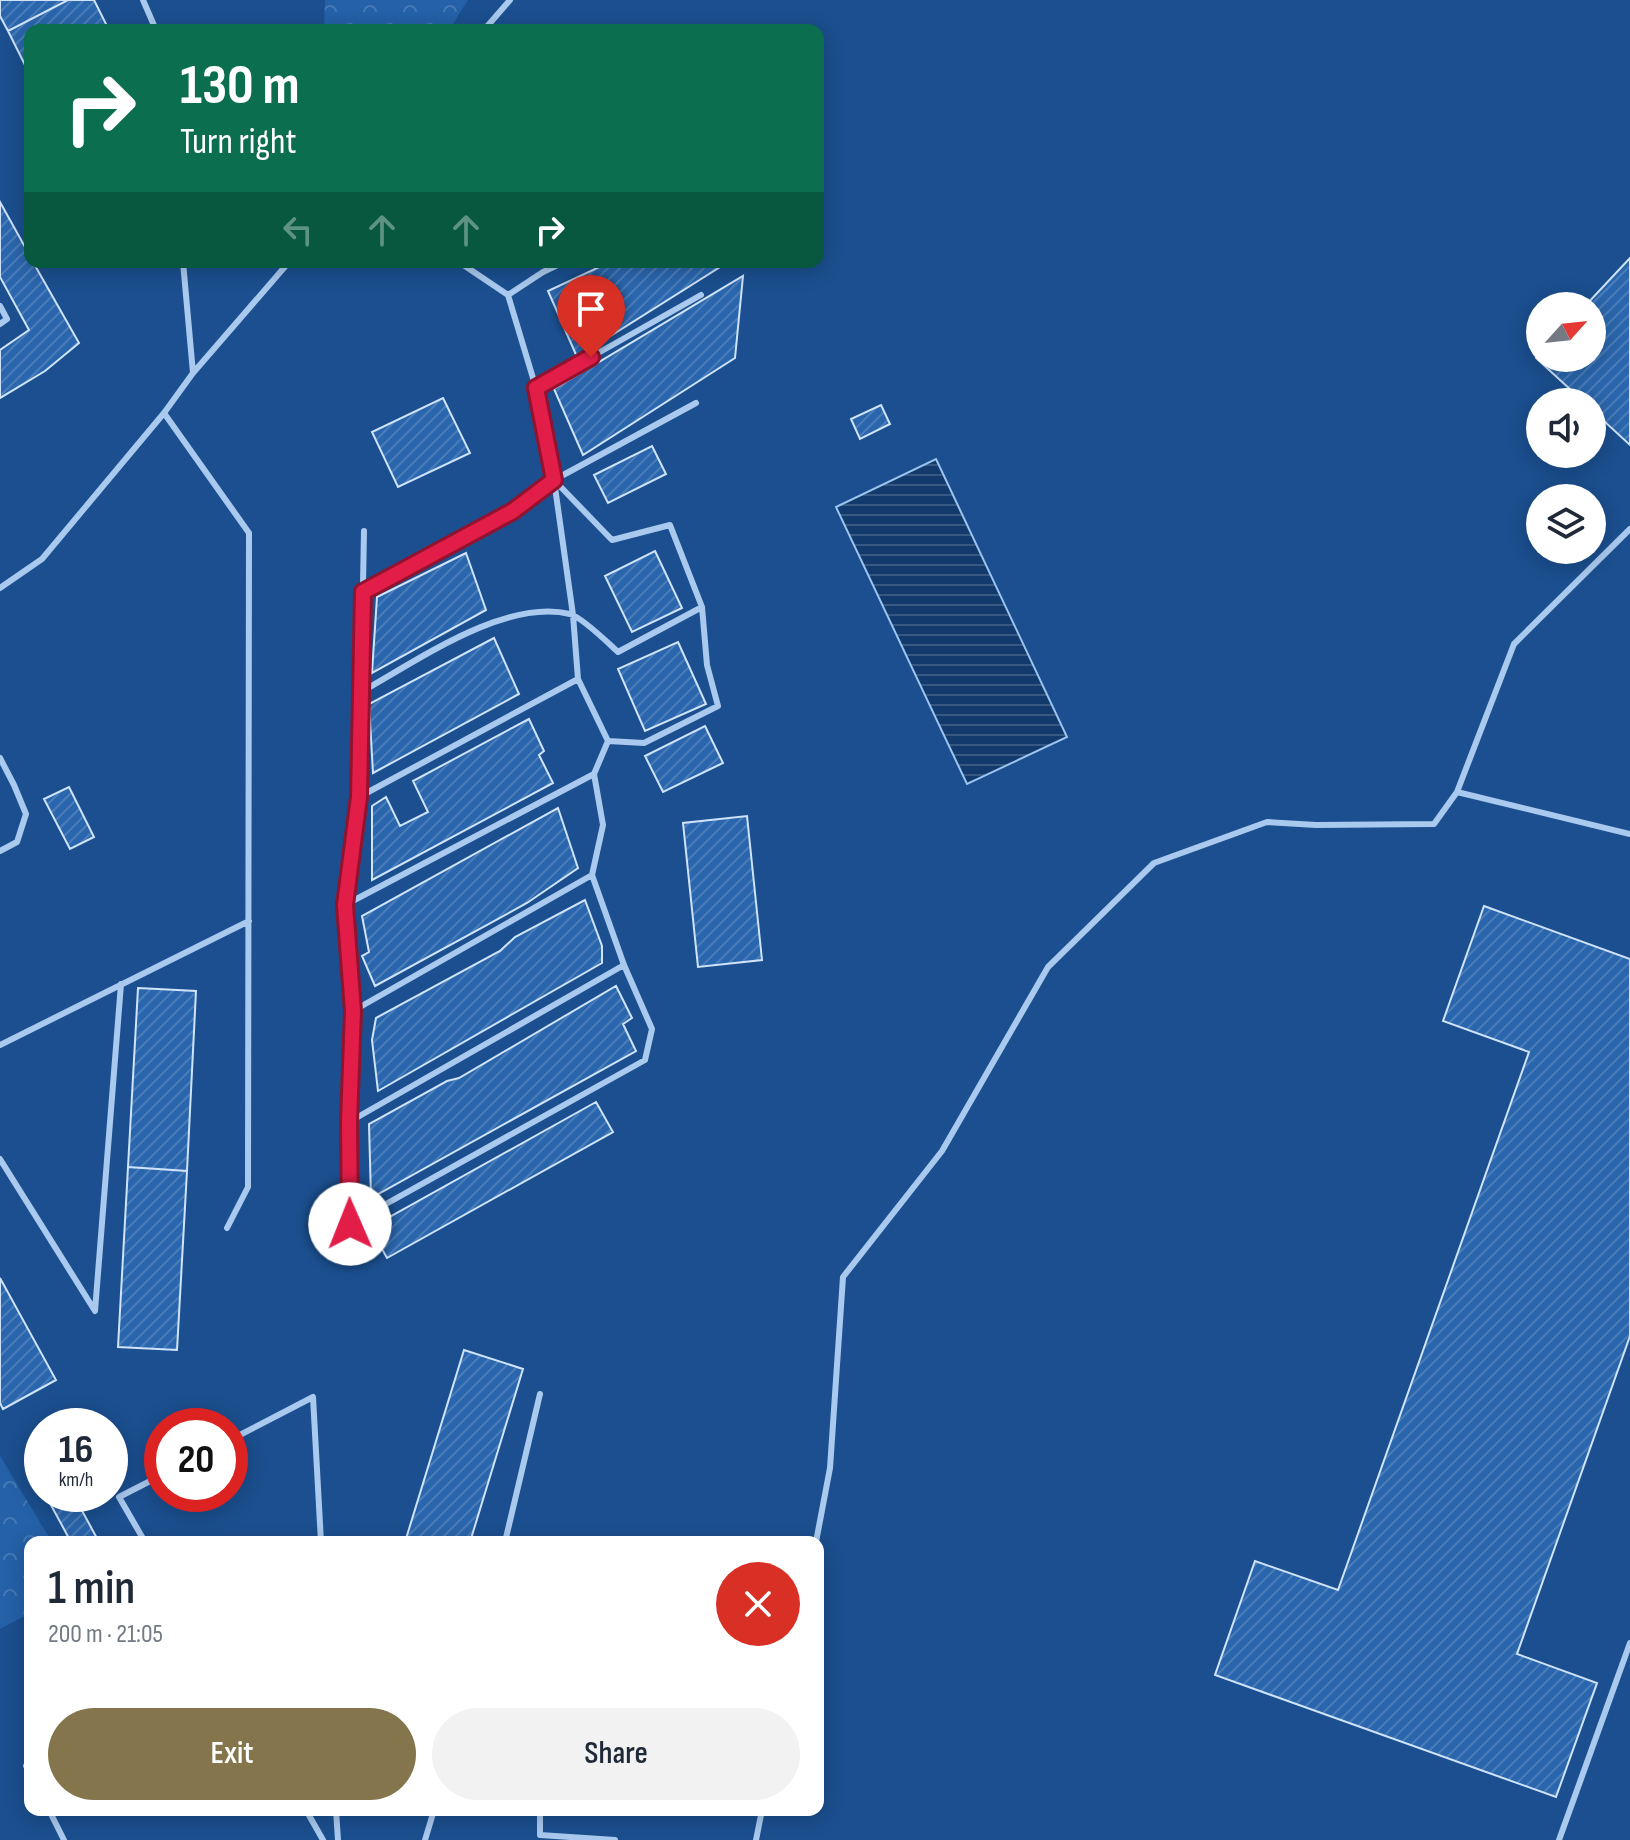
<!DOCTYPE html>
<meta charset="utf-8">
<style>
body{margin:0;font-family:"Sofia Sans Condensed",sans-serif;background:#f2f2f3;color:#1f2937;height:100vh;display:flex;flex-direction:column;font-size:30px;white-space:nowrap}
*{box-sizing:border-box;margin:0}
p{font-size:26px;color:#747a83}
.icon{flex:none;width:44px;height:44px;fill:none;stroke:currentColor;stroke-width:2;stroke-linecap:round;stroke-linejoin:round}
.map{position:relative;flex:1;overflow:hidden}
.side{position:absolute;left:24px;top:1536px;width:800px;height:280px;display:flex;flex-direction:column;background:#fff;border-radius:16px;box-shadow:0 4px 20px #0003}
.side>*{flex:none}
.guide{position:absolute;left:24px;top:24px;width:800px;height:244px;border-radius:16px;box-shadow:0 4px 20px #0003;background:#0b6e4f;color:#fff;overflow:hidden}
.needle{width:52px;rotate:63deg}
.buttons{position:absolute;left:1526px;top:292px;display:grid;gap:16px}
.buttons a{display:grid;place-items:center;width:80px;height:80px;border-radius:50%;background:#fff;box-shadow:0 4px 20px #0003;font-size:40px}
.speed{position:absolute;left:24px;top:1408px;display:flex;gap:16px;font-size:40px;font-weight:700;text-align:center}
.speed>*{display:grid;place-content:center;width:104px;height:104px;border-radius:50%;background:#fff;box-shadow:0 4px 20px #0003;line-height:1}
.speed small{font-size:20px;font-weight:400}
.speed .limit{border:12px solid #d22;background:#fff;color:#111}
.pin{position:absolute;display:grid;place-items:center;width:68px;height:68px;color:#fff;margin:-82px -34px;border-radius:50% 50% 50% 0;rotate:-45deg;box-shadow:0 0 8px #0007}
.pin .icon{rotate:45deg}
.me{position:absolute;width:88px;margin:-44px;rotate:359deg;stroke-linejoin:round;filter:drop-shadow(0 0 6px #0008)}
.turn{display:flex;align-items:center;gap:28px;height:168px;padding:0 24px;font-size:36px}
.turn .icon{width:104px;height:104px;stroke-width:2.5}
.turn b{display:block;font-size:56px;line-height:68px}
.lanes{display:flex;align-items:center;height:76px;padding:0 24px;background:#0003;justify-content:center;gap:40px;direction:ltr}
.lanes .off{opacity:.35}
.round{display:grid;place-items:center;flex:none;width:84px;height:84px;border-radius:42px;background:#f2f2f3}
.headline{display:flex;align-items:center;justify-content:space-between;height:136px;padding:0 24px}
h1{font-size:48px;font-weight:600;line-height:60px}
.action{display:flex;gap:16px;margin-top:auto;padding:16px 24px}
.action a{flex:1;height:92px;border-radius:48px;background:#84754c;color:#fff;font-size:32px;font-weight:600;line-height:92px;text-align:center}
.action a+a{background:#f2f2f3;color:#1f2937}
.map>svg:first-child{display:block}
.forest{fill:url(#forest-crowns)}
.water{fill:url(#water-rules);stroke:#9cc4f0;stroke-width:2}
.building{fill:url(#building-hatch);stroke:#cfe3fa;stroke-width:2}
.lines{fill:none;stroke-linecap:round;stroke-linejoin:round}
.service{stroke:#a9c9ee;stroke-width:6}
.route-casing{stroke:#92132f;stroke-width:20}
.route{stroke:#e11d48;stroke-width:14}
</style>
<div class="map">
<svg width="1630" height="1840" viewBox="0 0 1630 1840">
<defs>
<pattern id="forest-crowns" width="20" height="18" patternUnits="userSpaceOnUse" patternTransform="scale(2)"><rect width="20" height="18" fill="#2461a8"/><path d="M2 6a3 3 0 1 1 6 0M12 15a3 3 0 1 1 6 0" fill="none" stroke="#4579b5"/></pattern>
<pattern id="water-rules" width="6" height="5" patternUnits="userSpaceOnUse" patternTransform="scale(2)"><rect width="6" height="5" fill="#123a6d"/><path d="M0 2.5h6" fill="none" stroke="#365883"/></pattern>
<pattern id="building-hatch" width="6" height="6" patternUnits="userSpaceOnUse" patternTransform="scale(2)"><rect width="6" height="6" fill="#2a66ad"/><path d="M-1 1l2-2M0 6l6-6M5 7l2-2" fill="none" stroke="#4a7db9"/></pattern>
</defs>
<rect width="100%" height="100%" fill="#1b4f8f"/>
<path class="forest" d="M325,0H468L449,30H324Z
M0,1456L52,1542H30V1613L0,1629Z"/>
<path class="water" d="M936,459L1067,737L967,784L836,507Z"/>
<path class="building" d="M0,0H68L8,31L0,16Z
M68,0H94L109,30H30V75L8,31Z
M0,202L30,256V262H33L79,343L45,371L0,398V350L29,330L0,277Z
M1630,258V445L1592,410V402H1584L1536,358L1540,354V358H1592V306H1585Z
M610,262H728L577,357L548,291Z
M743,276L735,358L583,455L554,389Z
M443,398L470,453L398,487L372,432Z
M881,405L890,424L860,439L851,419Z
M652,446L666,474L608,503L594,475Z
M655,551L682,608L632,632L605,576Z
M466,553L486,610L372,673L377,597Z
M494,638L519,694L373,773L369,704Z
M678,642L706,704L645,731L618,669Z
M529,719L544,751L539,755L553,783L372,880V806L386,797L400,826L428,812L413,781Z
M705,726L723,763L663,792L645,756Z
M69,787L94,837L70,849L44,799Z
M558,808L578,868L527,903L375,986L362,956L369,952L362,916Z
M747,816L762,960L698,967L683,823Z
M585,900L602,946V963L378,1091L372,1040L376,1018L500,951L515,937Z
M1484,906L1630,959V1336L1517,1654L1597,1683L1556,1797L1215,1675L1255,1561L1338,1590L1529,1052L1443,1021Z
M616,986L632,1018L623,1024L636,1051L371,1198L369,1124L447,1081L459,1078Z
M138,988L196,991L187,1171L128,1167Z
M596,1102L613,1132L387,1258L370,1228Z
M128,1167L187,1171L177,1350L118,1347Z
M0,1278L56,1380L3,1409L0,1403Z
M464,1350L523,1369L470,1542H405Z
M42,1457V1488L29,1464Z
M45,1494H73L99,1542H71Z"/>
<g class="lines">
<path class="service" d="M143,0L156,30
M484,30L510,0
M183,262L193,373
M508,295L543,272L564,262
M0,306L7,319L0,324
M536,388L701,295
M164,413L249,533L248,1187L227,1228
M554,480L612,540L670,525L702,607L707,665L718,706L644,743L608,741
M364,531L359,797L345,905L353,1011L349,1122L350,1224L645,1060L652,1029L624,965L592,875L603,825L594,774L608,741L578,679L573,615L554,480L536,388L508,295L459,262
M0,588L42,559L164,413L193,373L289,262
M363,592L513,511L554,480L696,403
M361,692C417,661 505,598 570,614C583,618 607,642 618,652L702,607
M0,758L14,785L26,814L17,842L0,851
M1457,792L1630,834
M359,797L578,679
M345,905L594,774
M353,1011L592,875
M0,1045L249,921
M349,1122L624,965
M0,1159L95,1311L121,984
M230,1440L313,1397L321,1542
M145,1542L119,1497L162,1475
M505,1542L540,1394
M816,1542L830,1468L843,1277L942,1151L1048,967L1154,863L1267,822L1316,825L1434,824L1457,792L1514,644L1630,529
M26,1766L30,1774
M49,1810L64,1840
M306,1810L323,1840
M336,1810L338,1840
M540,1810V1835L615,1840
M425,1840L434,1810
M756,1840L762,1810
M1559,1840L1630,1643"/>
</g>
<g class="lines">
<defs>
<path id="route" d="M350,1224L349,1122L353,1011L345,905L359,797L363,592L513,511L554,480L536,388L591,357"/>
</defs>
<use href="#route" class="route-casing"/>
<use href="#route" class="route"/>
</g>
</svg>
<div class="buttons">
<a><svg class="needle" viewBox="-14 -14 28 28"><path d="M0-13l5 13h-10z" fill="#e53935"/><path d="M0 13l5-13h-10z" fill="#747a83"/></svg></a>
<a><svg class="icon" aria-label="sound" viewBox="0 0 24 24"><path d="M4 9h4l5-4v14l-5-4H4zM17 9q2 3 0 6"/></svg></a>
<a><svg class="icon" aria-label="layers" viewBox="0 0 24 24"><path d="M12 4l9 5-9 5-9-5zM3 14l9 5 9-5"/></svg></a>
</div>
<div class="speed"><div>16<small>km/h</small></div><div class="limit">20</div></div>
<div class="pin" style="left:591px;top:357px;background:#d93025"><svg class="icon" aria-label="arrive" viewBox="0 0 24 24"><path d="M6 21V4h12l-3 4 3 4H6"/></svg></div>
<svg class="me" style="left:350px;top:1224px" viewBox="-20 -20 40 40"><circle r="19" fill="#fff"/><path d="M0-13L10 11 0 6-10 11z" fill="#e11d48"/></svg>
<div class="guide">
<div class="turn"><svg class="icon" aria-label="right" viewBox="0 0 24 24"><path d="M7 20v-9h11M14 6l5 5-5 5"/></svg><div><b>130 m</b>Turn right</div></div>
<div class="lanes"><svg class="icon off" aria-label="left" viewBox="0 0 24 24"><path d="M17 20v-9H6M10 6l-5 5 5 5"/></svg><svg class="icon off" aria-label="ahead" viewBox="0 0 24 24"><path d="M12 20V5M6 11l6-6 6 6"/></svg><svg class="icon off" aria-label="ahead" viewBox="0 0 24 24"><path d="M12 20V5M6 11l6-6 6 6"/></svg><svg class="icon" aria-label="right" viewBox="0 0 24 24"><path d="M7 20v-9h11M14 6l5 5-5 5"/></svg></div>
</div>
<section class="side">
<div class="headline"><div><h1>1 min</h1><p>200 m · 21:05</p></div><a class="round" style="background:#d93025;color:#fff"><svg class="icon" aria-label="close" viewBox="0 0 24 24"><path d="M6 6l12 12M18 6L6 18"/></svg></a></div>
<div class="action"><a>Exit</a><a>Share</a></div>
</section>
</div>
